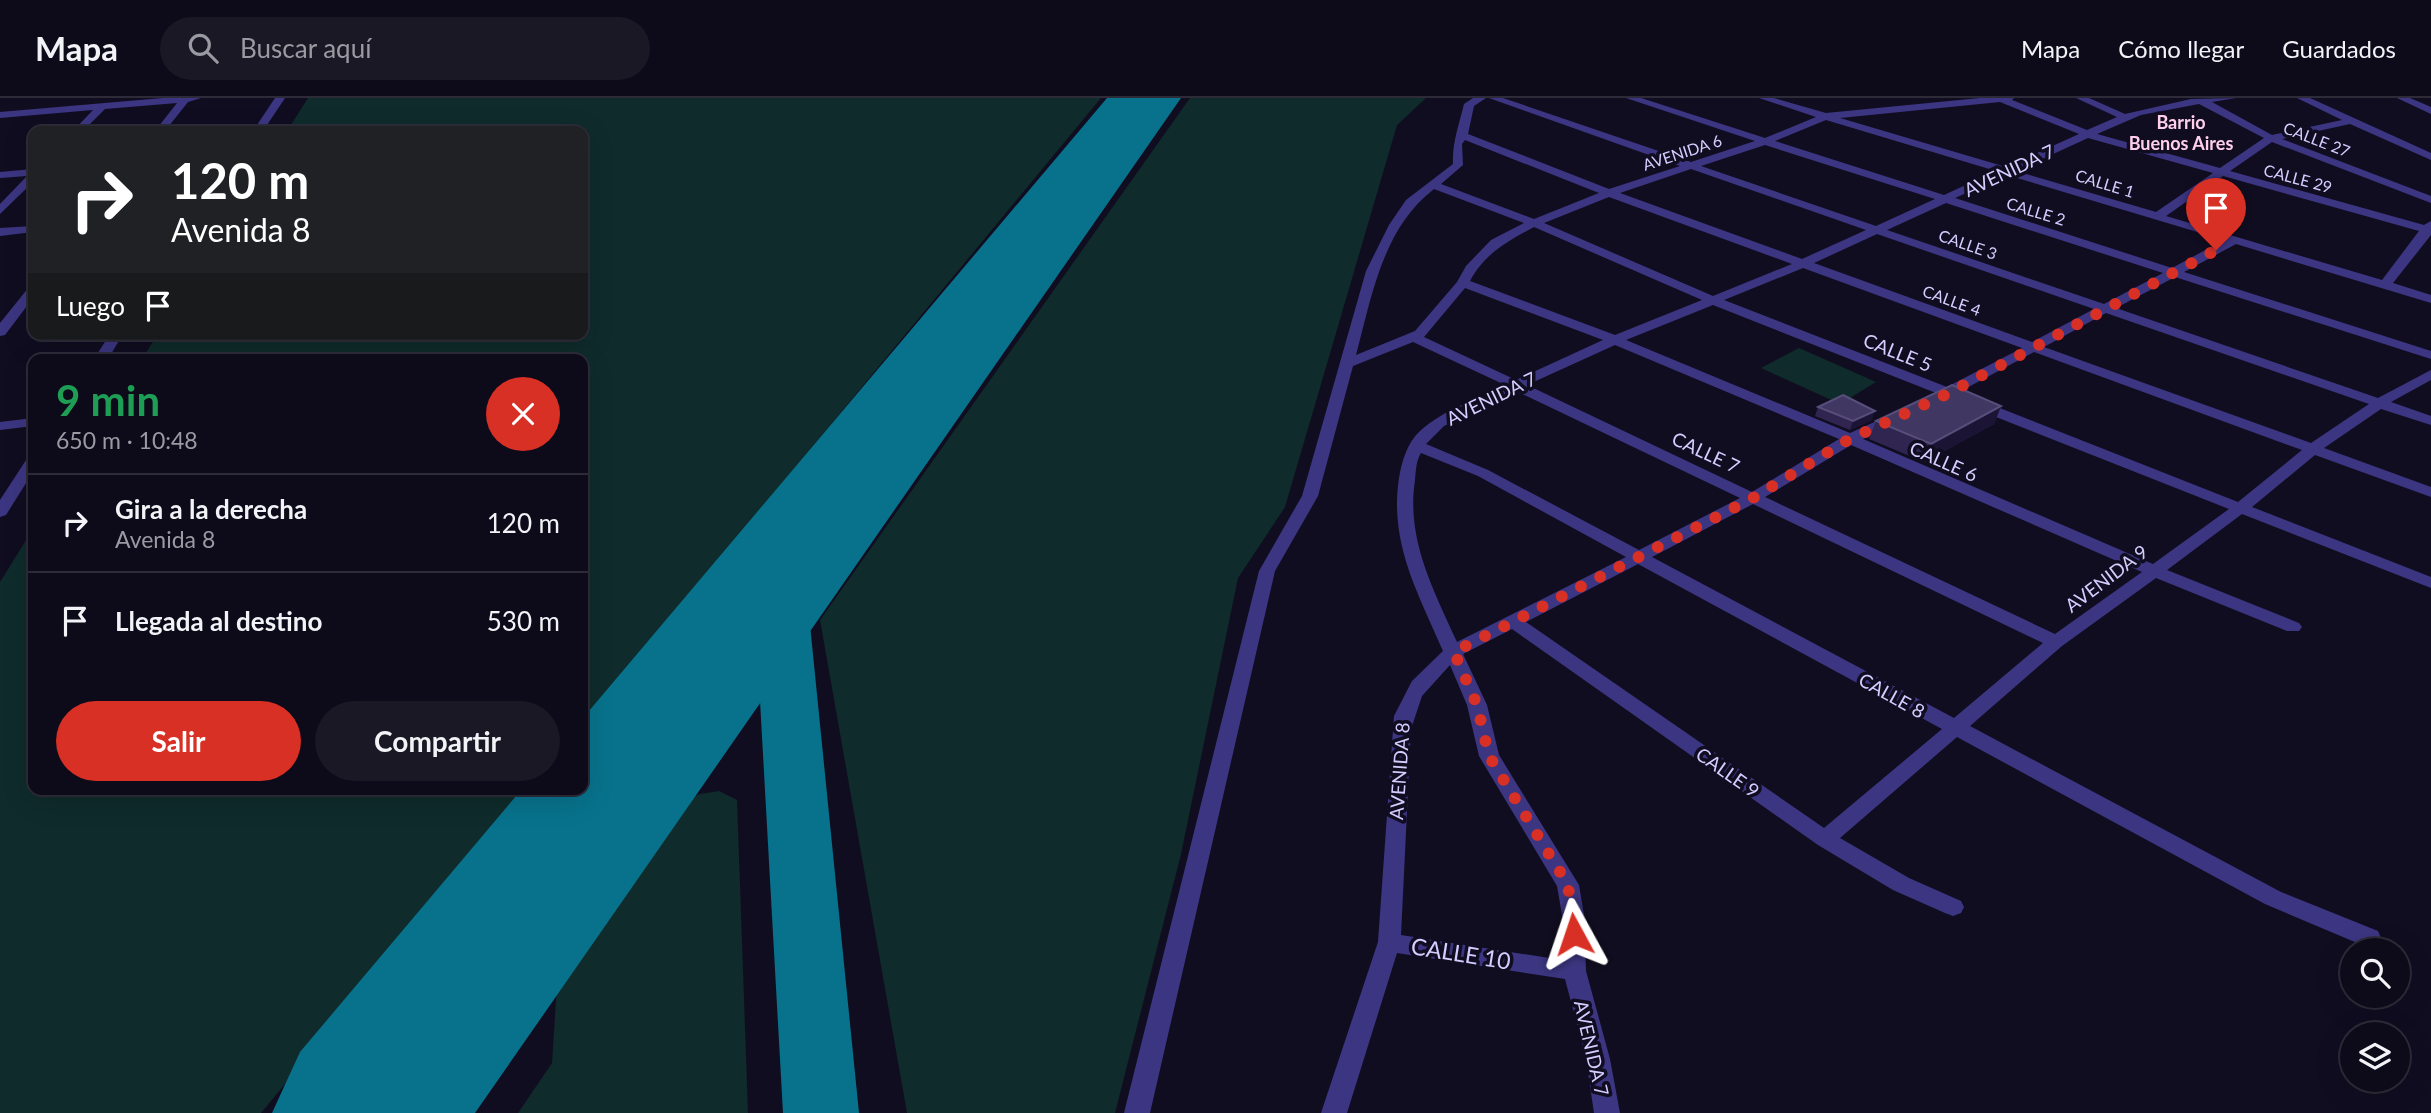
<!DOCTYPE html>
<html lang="es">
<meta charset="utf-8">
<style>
body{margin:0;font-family:Lato,sans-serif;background:#1b1826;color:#f1f3f6;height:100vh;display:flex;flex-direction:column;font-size:26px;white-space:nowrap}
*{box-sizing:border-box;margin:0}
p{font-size:23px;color:#9a9aa2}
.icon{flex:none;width:38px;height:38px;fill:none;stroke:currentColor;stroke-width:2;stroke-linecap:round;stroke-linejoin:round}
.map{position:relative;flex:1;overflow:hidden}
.drawer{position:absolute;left:28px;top:256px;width:560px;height:441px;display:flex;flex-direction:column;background:#0d0a19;border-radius:14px;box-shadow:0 7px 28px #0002,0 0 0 2px #2d2b38}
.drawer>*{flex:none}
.guide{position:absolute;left:28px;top:28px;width:560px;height:214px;border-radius:14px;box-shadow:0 7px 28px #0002,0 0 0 2px #2d2b38;background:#202124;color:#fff;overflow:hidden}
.tools{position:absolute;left:2340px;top:840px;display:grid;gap:14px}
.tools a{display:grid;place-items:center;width:70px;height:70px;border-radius:50%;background:#0d0a19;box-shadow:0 7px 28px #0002,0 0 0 2px #2d2b38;font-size:35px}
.pin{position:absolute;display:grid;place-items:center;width:60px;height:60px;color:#fff;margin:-72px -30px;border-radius:50% 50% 50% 0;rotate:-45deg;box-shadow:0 0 7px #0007}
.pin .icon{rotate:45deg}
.me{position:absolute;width:77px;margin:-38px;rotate:355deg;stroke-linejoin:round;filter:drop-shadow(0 0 5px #0008)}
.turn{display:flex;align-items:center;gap:24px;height:147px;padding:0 28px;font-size:32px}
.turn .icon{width:91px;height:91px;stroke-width:2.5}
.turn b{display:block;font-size:49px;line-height:60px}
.then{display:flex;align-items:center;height:66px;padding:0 28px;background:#0003;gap:14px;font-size:26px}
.round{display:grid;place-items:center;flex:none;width:74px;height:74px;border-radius:37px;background:#1b1826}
.headline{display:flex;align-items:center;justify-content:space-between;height:119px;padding:0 28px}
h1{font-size:42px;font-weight:700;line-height:52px;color:#1e9e55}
.button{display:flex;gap:14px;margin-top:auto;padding:14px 28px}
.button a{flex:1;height:80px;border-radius:42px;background:#d93025;color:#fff;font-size:28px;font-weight:700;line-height:80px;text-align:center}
.button a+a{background:#1b1826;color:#f1f3f6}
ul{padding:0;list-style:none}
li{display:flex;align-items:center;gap:21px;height:98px;padding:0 28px;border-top:2px solid #2d2b38}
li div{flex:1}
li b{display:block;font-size:26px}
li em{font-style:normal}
header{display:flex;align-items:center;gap:42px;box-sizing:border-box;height:98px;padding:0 35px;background:#0d0a19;border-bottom:2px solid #2d2b38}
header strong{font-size:33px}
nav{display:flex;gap:38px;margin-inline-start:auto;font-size:24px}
.search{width:490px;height:63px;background:#1b1826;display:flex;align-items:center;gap:18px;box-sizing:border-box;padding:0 24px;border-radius:38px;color:#9a9aa2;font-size:26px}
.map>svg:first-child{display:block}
.green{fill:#0f2b2b}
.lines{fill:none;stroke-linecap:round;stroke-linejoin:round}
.taxiway{fill:#08728c;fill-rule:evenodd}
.runway{fill:#08728c;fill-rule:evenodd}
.minor{fill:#3c3682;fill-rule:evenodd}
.wall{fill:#2f2550}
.shaded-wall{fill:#1b1435}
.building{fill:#403763;stroke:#584e7b;stroke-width:2}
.route{stroke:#d93025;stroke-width:12;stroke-dasharray:0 21.6}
.labels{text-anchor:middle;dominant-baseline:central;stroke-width:7;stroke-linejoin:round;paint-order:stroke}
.far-street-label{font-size:16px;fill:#d5cdff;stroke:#110d21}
.far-neighbourhood-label{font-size:18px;font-weight:bold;fill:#ffcfec;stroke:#110d21}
.street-label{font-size:19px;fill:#d5cdff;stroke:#110d21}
.near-street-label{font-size:23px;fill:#d5cdff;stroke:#110d21}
</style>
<header>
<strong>Mapa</strong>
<div class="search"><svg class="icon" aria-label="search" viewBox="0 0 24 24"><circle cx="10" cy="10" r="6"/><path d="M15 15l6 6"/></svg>Buscar aquí</div>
<nav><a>Mapa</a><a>Cómo llegar</a><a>Guardados</a></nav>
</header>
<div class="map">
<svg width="2431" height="1015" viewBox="0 0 2431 1015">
<rect width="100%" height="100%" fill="#110d21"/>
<path class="green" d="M308,0H1101L583,626V261H142L158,236H583V33H287Z
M1190,0H1426L1397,27L1285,409L1238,480L1181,756L1115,1015H907L820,522Z
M1799,250L1876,284L1840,306L1761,270Z
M33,431V691H529L261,1015H0V484Z
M719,693L737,702L748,1015H518L552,965L557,887L683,704L700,696Z"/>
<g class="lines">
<path class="taxiway" d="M779,461L797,466L805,477L859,1015H783L753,477L761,466Z"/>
<path class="runway" d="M1107,0H1181L475,1015H272L300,954L522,691H583V620Z"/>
<path class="minor" d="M163,0H201L188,4L165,33H155L177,5L105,11L83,33H73L93,12L0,20V14Z
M275,0H285L263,33H253Z
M1473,0H1486L1474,8L1468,36L1609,91L1680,68L1489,0H1503L1691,64L1755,43L1626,0H1641L1765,40L1816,19L1759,0H1774L1826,15L1980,0H2014L2012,2L2087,32L2117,19L2076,0H2089L2125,16L2191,1L2236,0L2212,4L2272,37L2342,22L2297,0H2310L2431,55V62L2350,26L2282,41L2431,98V105L2272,44L2230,73L2424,127L2431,123V137L2393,185L2431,197V205L2236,146L2184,174L2431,253V261L2175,179L2116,210L2378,300L2431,272V282L2391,304L2431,318V327L2381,311L2324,350L2431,389V399L2315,357L2252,409L2431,479V490L2242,416L2167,472L2299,525L2302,529L2299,533H2287L2156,480L2062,548L1970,628L2281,794L2378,833L2381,840L2378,847L2370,849L2362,847L2265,806L1957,639L1840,740L1909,780L1961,803L1964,809L1961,815L1953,818L1945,815L1893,792L1818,747L1512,531L1463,556L1487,607L1499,657L1579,787L1584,817L1586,873L1610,961L1620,1015H1594L1586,961L1565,881L1397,855L1347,1015H1321L1378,844L1394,618L1412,583L1443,553C1418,495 1389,445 1399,380C1402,363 1407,345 1420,333C1443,312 1477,301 1505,287L1413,244L1353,268L1318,398L1275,473L1150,1015H1124L1259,473L1302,398L1366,173L1389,127L1406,102L1453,66C1452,45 1459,27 1464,6ZM2000,4L2079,36L2006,69L1840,20ZM2199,6L2264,40L2220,70L2097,36L2141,17ZM1826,22L1996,73L1944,97L1775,43ZM2088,40L2213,75L2156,114L2016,73ZM1465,42L1599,95L1534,121L1441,86L1463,67L1462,46ZM1765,47L1935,101L1876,128L1701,68ZM1691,71L1866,132L1802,161L1620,95ZM2007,77L2224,142L2172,170L1955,100ZM2223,78L2419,133L2382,182L2166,118ZM1434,91L1524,125L1491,142L1466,168L1457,184L1415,233L1356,257C1372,197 1383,130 1434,91ZM1609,99L1792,166L1713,198L1544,125ZM1946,105L2163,175L2104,206L1887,132ZM1534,129L1702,202L1615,237L1470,183C1484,156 1508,143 1534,129ZM1877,136L2094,211L2032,244L1814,165ZM1803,170L2022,250L1947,289L1724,202ZM1465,190L1603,242L1516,282L1424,239ZM1713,207L1936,295L1929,301L1931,304L1936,305L1948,300L2229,411L2153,466L1863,341L1900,323V317H1890L1850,335L1626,242ZM2106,215L2369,306L2311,345L2044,249ZM1615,247L1839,341L1752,394L1527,287ZM2034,254L2302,352L2238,404L1959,294ZM1516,293L1740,400L1639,452L1488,372L1426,346L1444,328ZM1851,347L2142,474L2055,536L1765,399ZM1421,355L1478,378L1626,459L1457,544C1433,491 1406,441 1415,382C1416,372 1416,363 1421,355ZM1753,406L2043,545L1954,620L1652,459ZM1638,466L1942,631L1824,730L1526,524ZM1450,567L1467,607L1479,658L1557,788L1562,817V862L1401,837L1411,631L1422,598Z
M2397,0H2410L2431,9V16Z
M33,71V84L0,116V106L27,78L0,80V74Z
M33,128V134L0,138V130Z
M33,188V200L5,237L0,238V225L29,189Z
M110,236H123L108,261H94Z
M33,320V328L0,332V324Z
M33,357V374L6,417L0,419V402L28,359Z"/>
</g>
<path class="wall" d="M2001,308L1994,326L1924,364L1869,341L1876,323Z
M1818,309L1872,322L1850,332L1815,318Z"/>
<path class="shaded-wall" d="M2001,308L1994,326L1924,364L1931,346Z
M1875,313L1872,322L1850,332L1853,323Z"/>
<path class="building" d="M1952,287L2001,308L1931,346L1876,323Z
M1843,297L1875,313L1853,323L1818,309Z"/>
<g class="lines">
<path class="route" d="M1574,836L1568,787L1489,658L1477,607L1454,554L1753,400L1848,342L1947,296L2216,152"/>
</g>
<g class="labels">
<g class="far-street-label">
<text transform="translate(2317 41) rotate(21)">CALLE 27</text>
<text transform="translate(1682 54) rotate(-18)">AVENIDA 6</text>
<text transform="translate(2298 80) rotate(15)">CALLE 29</text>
<text transform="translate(2105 85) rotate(17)">CALLE 1</text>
<text transform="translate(2036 113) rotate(17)">CALLE 2</text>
<text transform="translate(1968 146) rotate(19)">CALLE 3</text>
<text transform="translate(1952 202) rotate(20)">CALLE 4</text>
</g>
<g class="far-neighbourhood-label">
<text x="2181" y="24">Barrio<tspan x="2181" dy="21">Buenos Aires</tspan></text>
</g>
<g class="street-label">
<text transform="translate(2009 72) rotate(-25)">AVENIDA 7</text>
<text transform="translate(1898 254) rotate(22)">CALLE 5</text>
<text transform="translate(1491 300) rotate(-26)">AVENIDA 7</text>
<text transform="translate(1706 354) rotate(25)">CALLE 7</text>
<text transform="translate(1944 363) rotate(24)">CALLE 6</text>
<text transform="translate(2106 480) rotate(-37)">AVENIDA 9</text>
<text transform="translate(1892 597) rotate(29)">CALLE 8</text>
<text transform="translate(1399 673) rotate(-86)">AVENIDA 8</text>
<text transform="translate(1728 674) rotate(35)">CALLE 9</text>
<text transform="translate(1592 950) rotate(77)">AVENIDA 7</text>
</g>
<g class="near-street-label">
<text transform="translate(1461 855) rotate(9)">CALLE 10</text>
</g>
</g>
</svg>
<div class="tools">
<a><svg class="icon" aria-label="search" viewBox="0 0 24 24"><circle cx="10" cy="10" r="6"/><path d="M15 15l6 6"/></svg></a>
<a><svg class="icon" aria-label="layers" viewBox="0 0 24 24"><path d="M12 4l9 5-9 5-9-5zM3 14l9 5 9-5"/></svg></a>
</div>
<div class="pin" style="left:2216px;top:152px;background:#d93025"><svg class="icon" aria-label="arrive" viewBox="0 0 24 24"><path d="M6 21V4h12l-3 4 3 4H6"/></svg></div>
<svg class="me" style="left:1574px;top:836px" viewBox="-20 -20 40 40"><path d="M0-17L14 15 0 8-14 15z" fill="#d93025" stroke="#fff" stroke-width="4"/></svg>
<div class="guide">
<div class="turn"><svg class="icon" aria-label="right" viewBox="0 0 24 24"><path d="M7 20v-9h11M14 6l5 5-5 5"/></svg><div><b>120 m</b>Avenida 8</div></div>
<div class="then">Luego<svg class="icon" aria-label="arrive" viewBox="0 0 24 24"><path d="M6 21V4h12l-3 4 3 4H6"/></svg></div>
</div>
<section class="drawer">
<div class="headline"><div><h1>9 min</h1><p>650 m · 10:48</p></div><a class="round" style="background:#d93025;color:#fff"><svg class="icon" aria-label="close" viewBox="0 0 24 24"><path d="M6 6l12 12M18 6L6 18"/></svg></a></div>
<ul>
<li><svg class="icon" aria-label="right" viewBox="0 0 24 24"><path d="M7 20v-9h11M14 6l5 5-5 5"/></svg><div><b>Gira a la derecha</b><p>Avenida 8</p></div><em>120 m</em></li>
<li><svg class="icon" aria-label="arrive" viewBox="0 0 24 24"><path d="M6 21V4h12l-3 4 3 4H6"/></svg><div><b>Llegada al destino</b></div><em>530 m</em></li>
</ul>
<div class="button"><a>Salir</a><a>Compartir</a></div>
</section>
</div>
